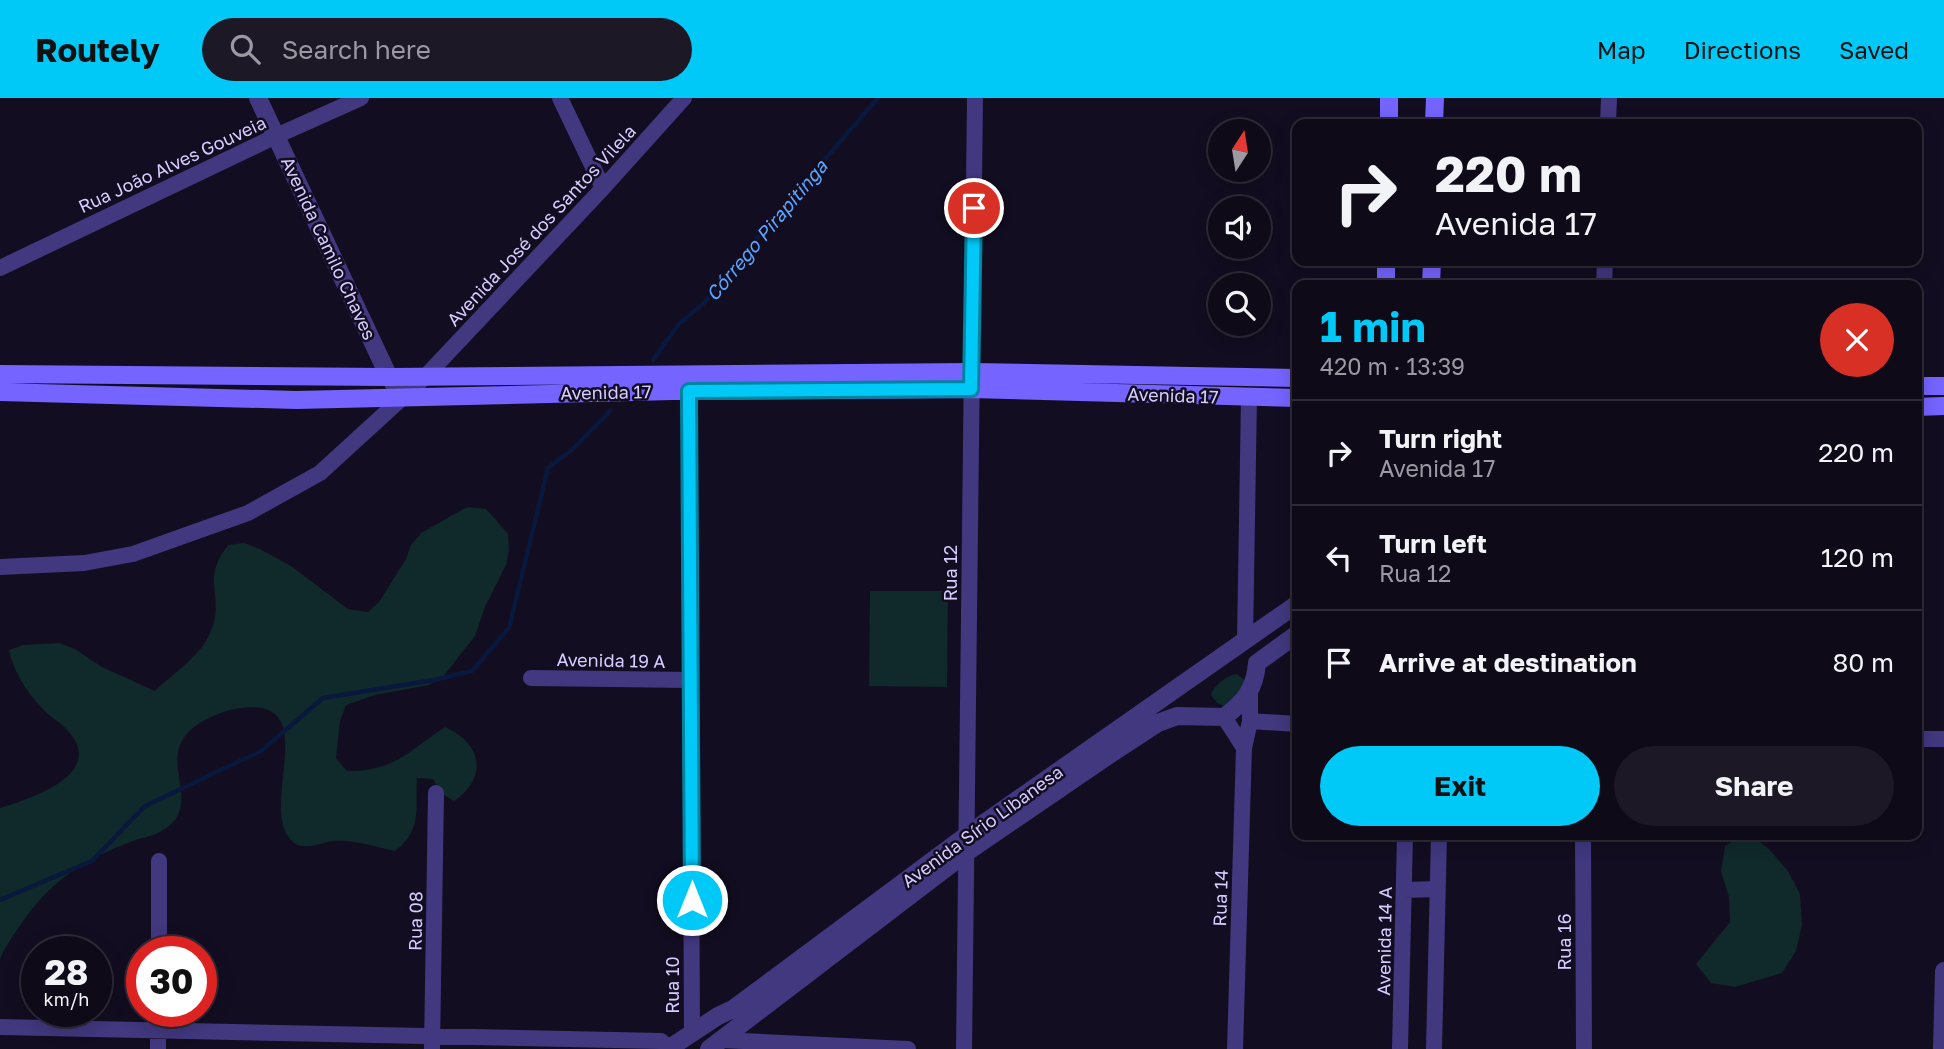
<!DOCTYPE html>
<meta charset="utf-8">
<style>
body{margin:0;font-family:"Golos Text",sans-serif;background:#1c1825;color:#f1f3f6;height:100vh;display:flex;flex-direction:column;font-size:26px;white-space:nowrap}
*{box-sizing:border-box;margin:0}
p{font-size:23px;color:#9b9aa2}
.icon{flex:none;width:38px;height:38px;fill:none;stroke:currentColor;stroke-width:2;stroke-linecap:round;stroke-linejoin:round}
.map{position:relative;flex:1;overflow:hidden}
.details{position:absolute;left:1292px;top:182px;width:630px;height:560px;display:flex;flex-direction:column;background:#0e0a18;border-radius:14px;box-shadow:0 4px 18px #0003,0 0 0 2px #2e2b37}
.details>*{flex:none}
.guide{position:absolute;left:1292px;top:21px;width:630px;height:147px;border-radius:14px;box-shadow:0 4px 18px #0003,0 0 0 2px #2e2b37;background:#0e0a18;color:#f1f3f6;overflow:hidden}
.needle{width:46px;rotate:12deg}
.controls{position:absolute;left:1208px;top:21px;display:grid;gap:14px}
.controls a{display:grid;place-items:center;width:63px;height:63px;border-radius:50%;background:#0e0a18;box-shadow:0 4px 18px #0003,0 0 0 2px #2e2b37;font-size:35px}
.speed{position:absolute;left:21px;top:838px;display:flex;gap:14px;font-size:35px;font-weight:700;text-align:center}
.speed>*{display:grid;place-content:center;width:91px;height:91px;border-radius:50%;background:#0e0a18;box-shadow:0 4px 18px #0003,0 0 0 2px #2e2b37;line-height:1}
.speed small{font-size:18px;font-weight:400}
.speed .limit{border:10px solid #d22;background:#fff;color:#111}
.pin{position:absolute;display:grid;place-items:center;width:60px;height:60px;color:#fff;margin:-30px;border:4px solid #fff;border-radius:50%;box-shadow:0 2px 7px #0007}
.me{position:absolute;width:77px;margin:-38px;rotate:0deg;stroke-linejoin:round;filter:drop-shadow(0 0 5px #0008)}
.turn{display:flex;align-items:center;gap:24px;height:147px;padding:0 28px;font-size:32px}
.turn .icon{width:91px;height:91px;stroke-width:2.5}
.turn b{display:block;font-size:49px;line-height:60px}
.round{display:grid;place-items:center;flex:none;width:74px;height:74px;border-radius:37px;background:#1c1825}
.headline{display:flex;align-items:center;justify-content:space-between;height:119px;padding:0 28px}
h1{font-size:42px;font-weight:700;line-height:52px;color:#01c9f7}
.button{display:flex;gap:14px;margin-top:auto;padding:14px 28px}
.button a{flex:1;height:80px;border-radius:42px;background:#01c9f7;color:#111;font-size:28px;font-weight:700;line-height:80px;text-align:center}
.button a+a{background:#1c1825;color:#f1f3f6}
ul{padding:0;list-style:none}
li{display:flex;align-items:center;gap:21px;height:105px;padding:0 28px;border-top:2px solid #2e2b37}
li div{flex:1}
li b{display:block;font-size:26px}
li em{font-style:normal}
header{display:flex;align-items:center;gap:42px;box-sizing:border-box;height:98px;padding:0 35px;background:#01c9f7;color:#111}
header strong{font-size:33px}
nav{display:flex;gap:38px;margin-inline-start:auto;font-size:24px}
.search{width:490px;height:63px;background:#1c1825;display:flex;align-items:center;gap:18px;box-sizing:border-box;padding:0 24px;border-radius:38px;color:#9b9aa2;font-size:26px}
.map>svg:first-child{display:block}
.green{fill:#10292a}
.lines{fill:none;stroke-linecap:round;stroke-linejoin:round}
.stream{stroke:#09183d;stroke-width:4.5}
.minor{stroke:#41387f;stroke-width:16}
.tertiary{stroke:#41387f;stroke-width:18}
.secondary{stroke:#7564ff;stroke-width:18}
.route-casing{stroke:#0183a1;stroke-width:18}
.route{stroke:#01c9f7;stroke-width:12}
.labels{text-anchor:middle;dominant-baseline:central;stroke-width:5;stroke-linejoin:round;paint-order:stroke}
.street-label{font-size:18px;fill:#d7ccff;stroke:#120d20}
.water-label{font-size:19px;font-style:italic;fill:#5ba5ff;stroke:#120d20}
</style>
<header>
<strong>Routely</strong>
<div class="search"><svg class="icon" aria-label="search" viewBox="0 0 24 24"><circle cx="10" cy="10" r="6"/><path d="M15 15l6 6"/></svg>Search here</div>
<nav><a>Map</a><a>Directions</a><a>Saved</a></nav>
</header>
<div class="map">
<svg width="1944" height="951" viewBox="0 0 1944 951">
<rect width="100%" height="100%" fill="#120d20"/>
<path class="green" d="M467,409L486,411L497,423L508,436L509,453L506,467L485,509L475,538L442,580L429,587L375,597L346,607L340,623L336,660L347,673C396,673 408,653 445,629C483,646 488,680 454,703L441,695L433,681L417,680C415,711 423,731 395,753C376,749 352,741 333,743C320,745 303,754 292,743C260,714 313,618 261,610C241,607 223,613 205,622C143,656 213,705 160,734C150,739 136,741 125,746C78,765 48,786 19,829C12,839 5,849 0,861V710C29,701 106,677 69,634C63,627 55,622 48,616C30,599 14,576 9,552L23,547L59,545L75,551L102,569L155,593C175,573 205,556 213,527C223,494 201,482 228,447L244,445L260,451L291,468L348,511L368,514L379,504L406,461L411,447L421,435Z
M870,493H948L947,589L869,588Z
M1237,576L1246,583L1248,588L1226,609L1217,605L1211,597C1213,588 1227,577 1237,576Z
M1743,737H1751L1769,751L1788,773L1800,796L1802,827L1796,853L1782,875L1735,889L1711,885L1696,866L1730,824L1729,799L1721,774L1725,748Z"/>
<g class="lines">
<path class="stream" d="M653,262L679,226L705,204L761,135L878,0
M0,802L92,763L145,708L261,653L323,600L434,582L472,573L509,530L548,370L574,350L610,313"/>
<path class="minor" d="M560,0L603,90
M1608,26L1609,0
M0,170L276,38L361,0
M1604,187L1605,163
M689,293L692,934
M0,469L84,465L133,456L248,415L320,375L425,279L603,90L684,0
M1245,543L1249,299
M531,580L691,582
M1224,619L1244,650
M1250,623L1297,626
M1916,641H1944
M1583,737L1584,951
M1404,792L1437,791
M159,854V763
M0,929L661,943L669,950
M722,942L908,951
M158,951V914
M432,951L436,695
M964,951L975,0
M1235,951L1244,650L1250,623V596
M1400,951L1405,737
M1434,951L1439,737"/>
<path class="tertiary" d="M258,0L389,279L402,298
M668,951L718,918L733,911L967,737L1297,506
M709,951L967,754L1112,655L1158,625L1177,618L1224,619C1245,604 1255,590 1257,565L1297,536
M1942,951L1944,873"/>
<path class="secondary" d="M1389,26V0
M1434,26L1435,0
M1386,187V163
M1431,187L1432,163
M0,276L389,279L972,274L1297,280
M1916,288H1944
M0,294L296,302L673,293L971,291L1297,300
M1916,309L1944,308"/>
</g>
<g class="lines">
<defs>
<path id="route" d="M692,802L689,293L971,291L974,110"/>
</defs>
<use href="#route" class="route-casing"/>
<use href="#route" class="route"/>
</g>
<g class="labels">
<g class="street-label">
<text transform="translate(172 66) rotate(-25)">Rua João Alves Gouveia</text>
<text transform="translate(541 127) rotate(-47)">Avenida José dos Santos Vilela</text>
<text transform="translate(329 150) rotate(65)">Avenida Camilo Chaves</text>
<text transform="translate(606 294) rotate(-1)">Avenida 17</text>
<text transform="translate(1173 297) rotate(2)">Avenida 17</text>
<text transform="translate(950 475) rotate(-90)">Rua 12</text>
<text transform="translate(611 562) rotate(1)">Avenida 19 A</text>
<text transform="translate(982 728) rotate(-36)">Avenida Sírio Libanesa</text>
<text transform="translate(1220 800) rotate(-88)">Rua 14</text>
<text transform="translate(415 823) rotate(-89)">Rua 08</text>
<text transform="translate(1384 843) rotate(-89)">Avenida 14 A</text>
<text transform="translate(1564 844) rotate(-90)">Rua 16</text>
<text transform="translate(672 887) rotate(-90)">Rua 10</text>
</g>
<g class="water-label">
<text transform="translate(766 132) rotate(-50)">Córrego Pirapitinga</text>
</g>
</g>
</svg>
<div class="controls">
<a><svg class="needle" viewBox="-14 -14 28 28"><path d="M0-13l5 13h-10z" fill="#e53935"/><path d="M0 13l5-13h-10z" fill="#9b9aa2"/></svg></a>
<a><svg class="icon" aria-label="sound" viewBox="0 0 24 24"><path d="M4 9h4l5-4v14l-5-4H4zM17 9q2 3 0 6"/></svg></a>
<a><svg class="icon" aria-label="search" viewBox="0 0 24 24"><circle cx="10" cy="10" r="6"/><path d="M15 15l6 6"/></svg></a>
</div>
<div class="speed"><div>28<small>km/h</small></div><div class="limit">30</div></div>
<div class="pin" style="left:974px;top:110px;background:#d93025"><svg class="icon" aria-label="arrive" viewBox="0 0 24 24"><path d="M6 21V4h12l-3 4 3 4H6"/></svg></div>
<svg class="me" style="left:692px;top:802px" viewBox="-20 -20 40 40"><circle r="17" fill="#01c9f7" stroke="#fff" stroke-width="3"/><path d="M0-11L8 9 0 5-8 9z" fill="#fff"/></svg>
<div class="guide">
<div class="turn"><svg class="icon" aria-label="right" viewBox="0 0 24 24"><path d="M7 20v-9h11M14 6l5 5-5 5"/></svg><div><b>220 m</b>Avenida 17</div></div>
</div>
<section class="details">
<div class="headline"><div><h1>1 min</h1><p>420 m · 13:39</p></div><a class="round" style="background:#d93025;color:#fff"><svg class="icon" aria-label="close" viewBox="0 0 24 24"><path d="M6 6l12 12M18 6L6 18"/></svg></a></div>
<ul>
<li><svg class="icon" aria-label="right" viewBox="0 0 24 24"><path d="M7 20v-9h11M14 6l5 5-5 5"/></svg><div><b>Turn right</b><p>Avenida 17</p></div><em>220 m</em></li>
<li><svg class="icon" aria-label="left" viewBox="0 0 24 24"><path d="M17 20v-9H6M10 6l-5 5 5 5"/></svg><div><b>Turn left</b><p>Rua 12</p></div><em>120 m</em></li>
<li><svg class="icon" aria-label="arrive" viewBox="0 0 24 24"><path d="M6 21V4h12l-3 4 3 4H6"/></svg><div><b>Arrive at destination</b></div><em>80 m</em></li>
</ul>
<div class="button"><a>Exit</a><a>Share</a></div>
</section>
</div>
